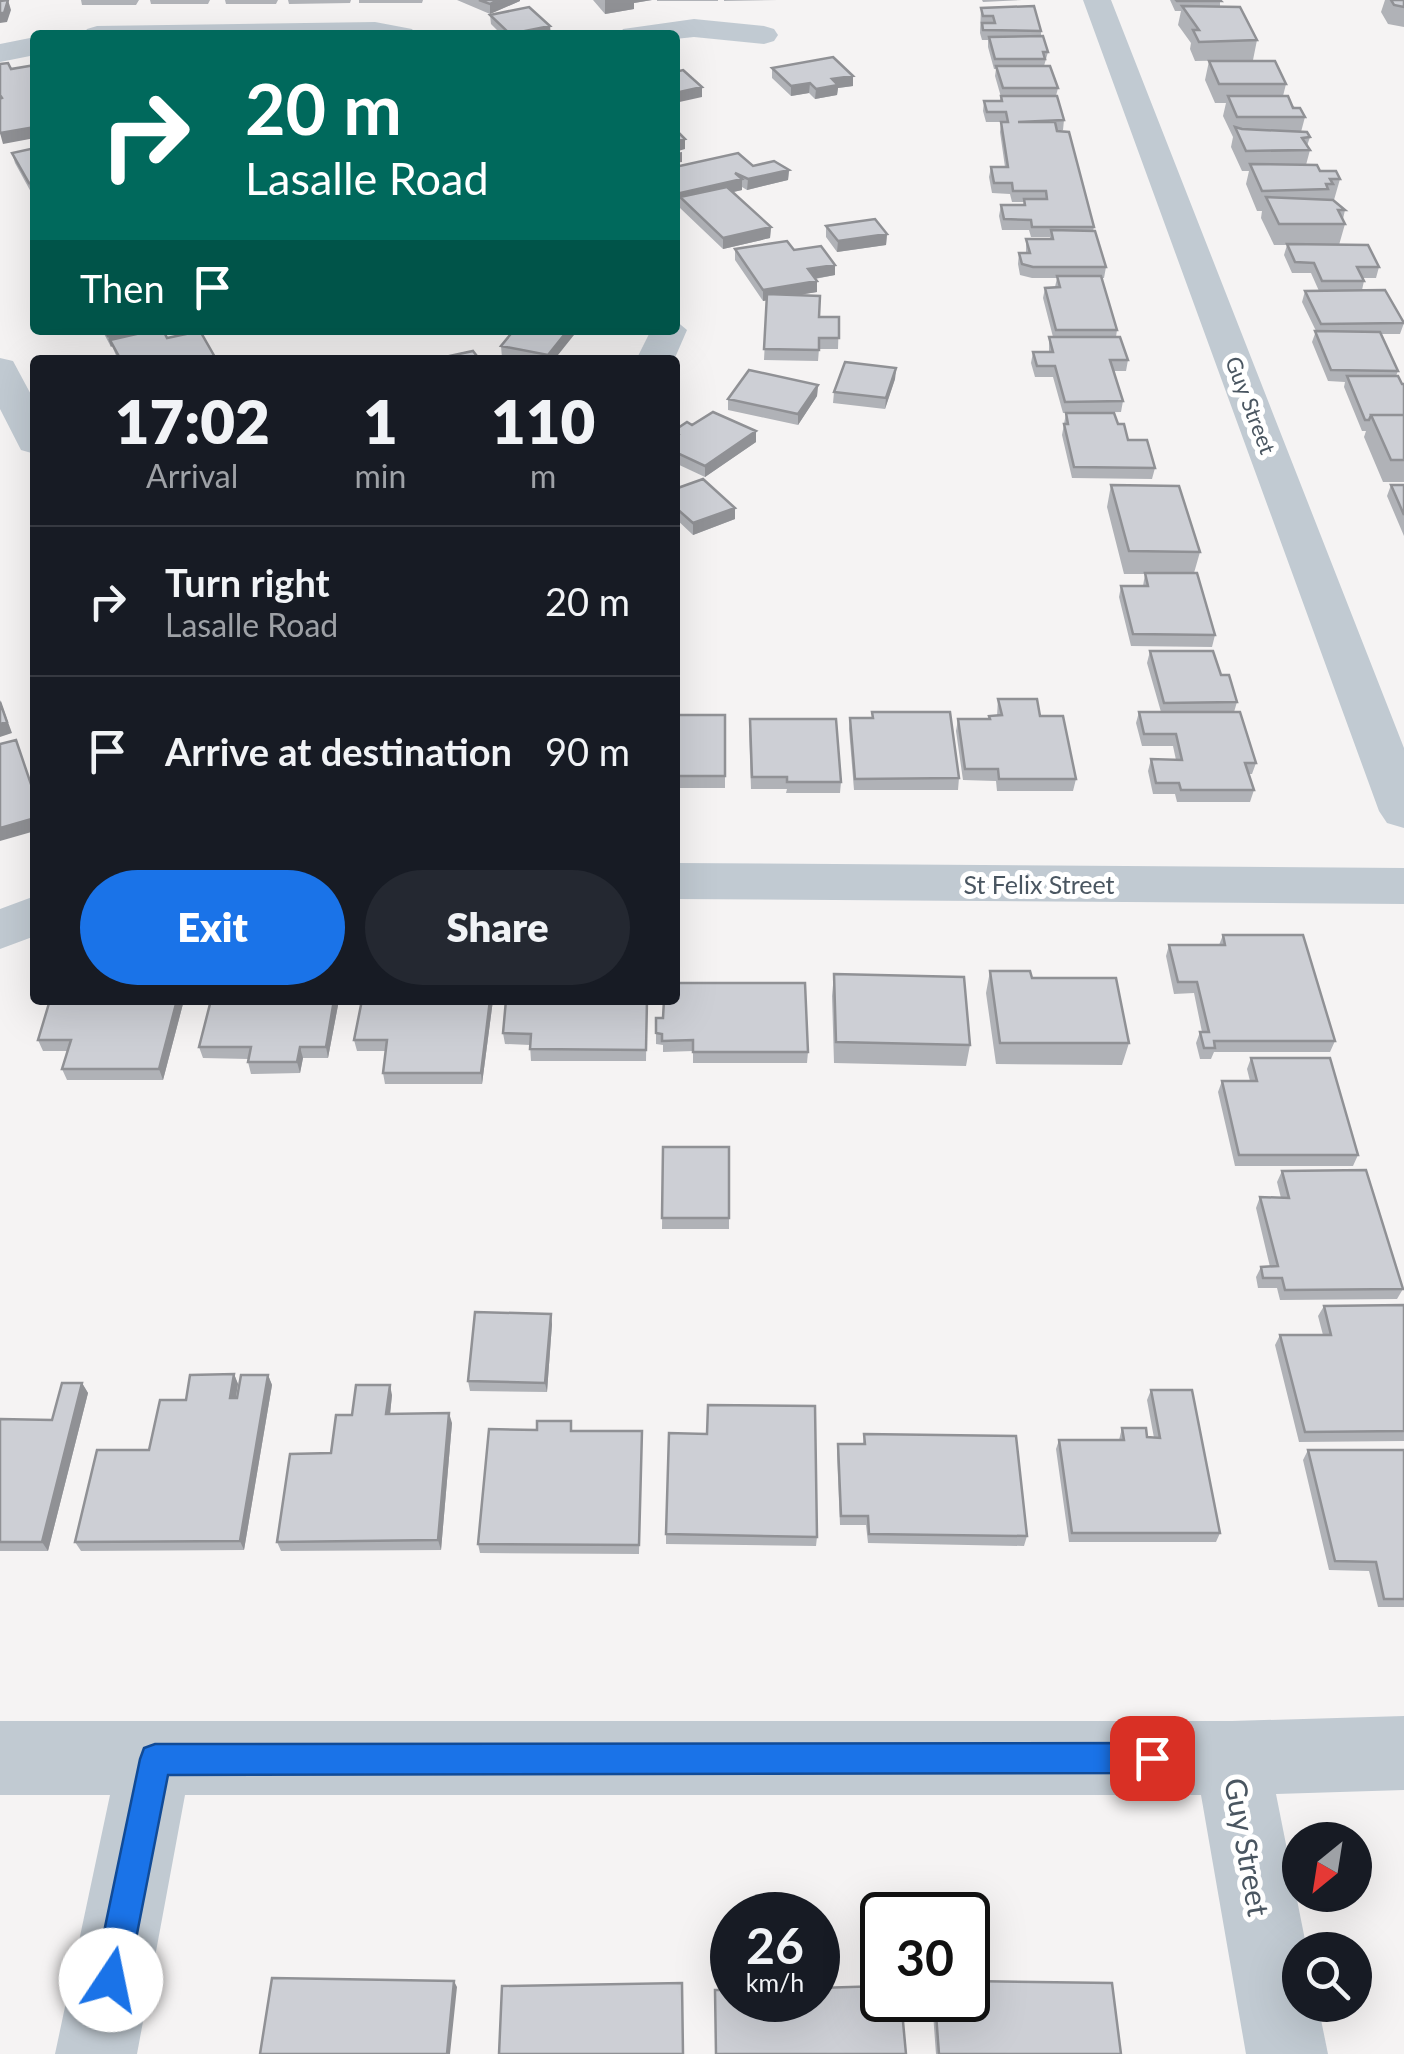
<!DOCTYPE html>
<style>
body{margin:0;font-family:Lato,sans-serif;background:#242831;color:#f1f3f6;height:100vh;display:flex;flex-direction:column;font-size:38px;white-space:nowrap}
*{box-sizing:border-box;margin:0}
p{font-size:32px;color:#9ea1a6}
.icon{flex:none;width:55px;height:55px;fill:none;stroke:currentColor;stroke-width:2;stroke-linecap:round;stroke-linejoin:round}
.map{position:relative;flex:1;overflow:hidden}
.side{position:absolute;left:30px;top:355px;width:650px;height:650px;display:flex;flex-direction:column;background:#171b24;border-radius:10px;box-shadow:0 10px 40px #0002}
.side>*{flex:none}
.hud{position:absolute;left:30px;top:30px;width:650px;height:305px;border-radius:10px;box-shadow:0 10px 40px #0002;background:#00695c;color:#fff;overflow:hidden}
.needle{width:65px;rotate:210deg}
.fabs{position:absolute;left:1282px;top:1822px;display:grid;gap:20px}
.fabs a{display:grid;place-items:center;width:90px;height:90px;border-radius:50%;background:#171b24;box-shadow:0 10px 40px #0002;font-size:50px}
.speed{position:absolute;left:710px;top:1892px;display:flex;gap:20px;font-size:50px;font-weight:700;text-align:center}
.speed>*{display:grid;place-content:center;width:130px;height:130px;border-radius:50%;background:#171b24;box-shadow:0 10px 40px #0002;line-height:1}
.speed small{font-size:25px;font-weight:400}
.speed .limit{border:5px solid #111;border-radius:15px;background:#fff;color:#111}
.pin{position:absolute;display:grid;place-items:center;width:85px;height:85px;color:#fff;margin:-42px;border-radius:20px;box-shadow:0 5px 15px #0006}
.me{position:absolute;width:110px;margin:-55px;rotate:11deg;stroke-linejoin:round;filter:drop-shadow(0 0 8px #0008)}
.turn{display:flex;align-items:center;gap:35px;height:210px;padding:0 50px;font-size:45px}
.turn .icon{width:130px;height:130px;stroke-width:2.5}
.turn b{display:block;font-size:70px;line-height:85px}
.then{display:flex;align-items:center;height:95px;padding:0 50px;background:#0003;gap:20px;font-size:38px}
.eta{display:flex;justify-content:space-evenly;align-items:center;height:170px;text-align:center}
.eta b{font-size:60px;font-weight:800;line-height:70px}
.primary-button{display:flex;gap:20px;margin-top:auto;padding:20px 50px}
.primary-button a{flex:1;height:115px;border-radius:60px;background:#1a73e8;color:#fff;font-size:40px;font-weight:800;line-height:115px;text-align:center}
.primary-button a+a{background:#242831;color:#f1f3f6}
ul{padding:0;list-style:none}
li{display:flex;align-items:center;gap:30px;height:150px;padding:0 50px;border-top:2px solid #363941}
li div{flex:1}
li b{display:block;font-size:38px}
li em{font-style:normal}
.map>svg:first-child{display:block}
.lines{fill:none;stroke-linecap:round;stroke-linejoin:round}
.minor{fill:#c1cad2;fill-rule:evenodd}
.wall{fill:#b0b2b7}
.shaded-wall{fill:#909195}
.building{fill:#cdcfd5;stroke:#909195;stroke-width:2.5}
.route{fill:#1a73e8;stroke:#114b97;stroke-width:2.5}
.labels{text-anchor:middle;dominant-baseline:central;stroke-width:10;stroke-linejoin:round;paint-order:stroke}
.far-street-label{font-size:22px;fill:#4a5661;stroke:#fff}
.street-label{font-size:25px;fill:#4a5661;stroke:#fff}
.near-street-label{font-size:30px;fill:#4a5661;stroke:#fff}
</style>
<div class="map">
<svg width="1404" height="2054" viewBox="0 0 1404 2054">
<rect width="100%" height="100%" fill="#f5f3f3"/>
<g class="lines">
<path class="minor" d="M1083,0H1111L1404,748V828L1387,823L1379,811Z
M694,19L764,26L774,29L778,35L774,41L764,44L694,37L675,39V35H619L623,29Z
M375,22L412,29L416,35H83L87,29L97,26Z
M35,37V55L0,62V44Z
M675,320L687,330L674,360H636L651,330H675Z
M0,358L13,361L35,402V454L21,450L0,409Z
M675,863L1404,868V904L675,899Z
M35,896V936L0,949V909Z
M1404,1716V1790L1276,1794L1307,1950H1300V2005H1318L1328,2054H1246L1201,1795H185L137,2054H55L110,1795H0V1721H1232Z"/>
</g>
<path class="wall" d="M81,0H139L136,5H82Z
M150,0H210L208,4H151Z
M225,0H278L276,4H226Z
M288,0H351L350,3L289,4Z
M359,0H423L422,3H359Z
M457,0H520V1L490,14Z
M593,0H652L634,3V9L605,14Z
M657,0H718V1H657Z
M724,0H778L724,1Z
M982,0H1022L983,2Z
M1170,0H1220V7L1257,40L1253,60L1195,61L1190,49L1191,43L1178,25L1181,11H1175Z
M1385,0H1404V27L1388,24L1381,12Z
M981,8L1041,31V36L1048,52L1044,66L1058,88L1056,96L1064,120L1063,130L1057,131L1094,227L1093,231L1106,267L1104,278H1102L1117,330L1116,337L1128,360L1126,371H1114L1123,401L1121,412L1070,413L1118,424L1128,440L1155,468L1152,479L1072,478L1062,435L1066,413H1063L1053,377H1035L1031,363L1033,352H1049V337H1053L1043,298L1045,288L1055,287L1057,278H1032L1020,275L1018,264L1019,253H1026V239H1050V237H1031L1029,230H1002L999,216L1001,205H1023L1024,202H1012L1010,194L992,193L989,177L991,167H1005L1000,132L1001,122H986L983,111L984,101H1000L1001,97L995,76L996,69H994L988,47V40H982L980,33Z
M490,15L551,35H502L491,24Z
M1209,61L1286,84L1283,96L1305,117L1301,132L1310,137L1307,146L1310,150L1306,165L1340,179L1334,200L1345,210L1343,219L1345,224L1339,245L1379,267L1376,278H1363L1364,281L1362,290L1404,323L1400,334H1381L1398,371L1396,376L1402,384H1404V482H1383L1364,437L1366,431H1362L1344,387L1345,382L1328,381L1312,342L1316,331L1302,302L1305,291H1319L1311,273H1292L1284,255L1287,245H1274L1261,218L1262,211H1257L1246,184L1249,171H1242L1231,147L1233,137L1223,116L1226,103H1215L1205,80Z
M772,68L853,76V86L838,88L837,95L815,99L809,93L791,96L772,78Z
M35,148V194H32L15,163L12,153Z
M753,166L789,170L788,180L747,190L742,187V190L733,192L771,227L770,238L723,249L680,208V204L676,205L675,203V167Z
M826,226L887,234L886,245L837,252L826,237Z
M735,249L794,250L835,265V275L815,279L817,292L797,295L819,317H839L838,349H819L818,361L764,360L767,300L763,301L735,260Z
M102,330H183L165,334L167,338L217,360H118L112,346L111,347Z
M514,330L554,360H514L502,358L501,346Z
M896,368L895,379L885,409L833,403L834,392Z
M818,385L817,396L798,425L728,410V399Z
M692,425L756,442L705,477L675,463V430Z
M1111,485L1200,552L1194,573L1215,635L1212,647L1131,646L1119,597L1121,586H1143L1145,574H1124L1107,507Z
M1391,485H1404V536L1387,496Z
M675,489L735,519L693,535L675,518Z
M1150,651L1221,675L1237,702L1234,712L1256,763L1252,774H1249L1254,790L1250,802H1177L1175,794H1153L1148,771L1151,759L1176,760L1173,746H1142L1136,723L1139,712H1161L1147,663Z
M998,699L1040,716L1076,779L1073,791H997L996,781L963,780L956,731L958,719H989V716H997Z
M872,712L959,778L958,790H854L849,729L850,718H872Z
M675,715H725V788H675Z
M749,730L841,782L840,793H786L787,789H751Z
M1223,935L1335,1041L1330,1052H1214L1211,1059H1200L1196,1043L1200,1032H1202L1194,993L1174,994L1166,956L1169,945H1219Z
M990,971L1032,978L1129,1043L1122,1065L996,1064L986,993Z
M834,974L970,1045L966,1066L834,1063L832,996Z
M184,1000L163,1080H67L62,1069L68,1051H43L38,1040Z
M211,1000H339L328,1058H303L300,1073L251,1074L248,1062V1059L203,1058L199,1047Z
M493,1000L482,1084H385L383,1073L386,1051H357L354,1040Z
M647,1000L646,1061H531L530,1045L505,1044L503,1033Z
M656,1018L808,1052L807,1063H693V1051L663,1052V1045L656,1044Z
M1251,1058L1358,1155L1353,1166H1235L1218,1092L1222,1081H1250L1247,1069Z
M663,1147H729V1229H662Z
M1282,1171L1403,1289L1397,1299L1280,1300L1277,1288H1258L1256,1277L1261,1267H1270L1256,1208L1260,1197L1281,1198L1277,1182Z
M1404,1305V1441L1299,1442L1275,1345L1280,1335H1323L1318,1316L1324,1306Z
M552,1324L547,1392L470,1391L468,1381Z
M234,1374L238,1384L236,1398L268,1375L272,1385L244,1550L81,1551L75,1542L149,1450L186,1400Z
M82,1383L88,1393L48,1551H0V1419L52,1420Z
M1151,1390L1220,1533L1216,1542H1069L1056,1449L1059,1440H1119L1122,1428L1147,1437L1154,1438L1147,1400Z
M392,1395L390,1414L452,1423L441,1550L281,1551L277,1542L352,1415Z
M573,1431H642L639,1554L480,1553L478,1544Z
M864,1434L1027,1536L1024,1546L868,1543L866,1525H840L837,1454L838,1444H863Z
M1308,1450H1404V1607H1378L1369,1571L1329,1570L1303,1460Z
M666,1534L817,1537L816,1546L666,1544Z
M932,2000H968L1121,2054H936Z"/>
<path class="shaded-wall" d="M8,0L11,10L7,22L0,23V13Z
M499,0H520V1L490,14V4Z
M605,0H652L634,3V9L605,14Z
M550,26L551,35H511L510,34Z
M853,76V86L838,88L837,95L815,99L816,89L832,79Z
M810,83L809,93L791,96V86Z
M702,87V97L675,103V93Z
M35,127V138L3,144L0,133Z
M685,139V149L675,152V141Z
M682,152V162L675,163V153Z
M789,170L788,180L747,190L748,179Z
M742,179V190L686,203L680,197V204L676,205V194Z
M35,182V191L33,186L35,193L32,194L29,183Z
M771,227L770,238L723,249V238Z
M887,234L886,245L837,252L838,241Z
M835,265V275L807,280L808,269Z
M817,281V292L763,301V290Z
M132,330H183L113,346L110,340L112,346L111,347L108,336Z
M568,330H578L554,360H548V355Z
M896,368L895,379L885,409L886,398Z
M818,385L817,396L798,425V414Z
M756,431V442L705,477V466Z
M735,508V519L693,535V523Z
M0,700L12,733L0,737Z
M35,818V831L0,841V828Z
M177,1000H184L163,1080L159,1069Z
M334,1000H339L328,1058L326,1047Z
M490,1000H493L482,1084L481,1073Z
M300,1047L303,1058L300,1073L297,1062Z
M551,1314L552,1324L547,1392L545,1383Z
M234,1374L238,1384L234,1408L230,1398Z
M268,1375L272,1385L244,1550L240,1541Z
M82,1383L88,1393L48,1551L42,1542Z
M390,1385L392,1395L389,1424L386,1414Z
M449,1413L452,1423L441,1550L438,1540Z
M454,1981L457,1987L450,2054H447Z"/>
<path class="building" d="M8,0L4,13H0V1Z
M479,0H499L490,4Z
M1176,0H1220L1221,1H1177Z
M1391,0H1404V7L1394,5Z
M1034,6L1041,31L983,30L982,23H995L993,16H983L981,8Z
M1182,6L1240,7L1257,40L1199,42L1193,30H1199Z
M529,7L550,26L510,34L490,15Z
M1043,36L1048,52H1043L1045,59H995L989,37Z
M833,57L853,76L832,79L838,85L816,89L810,83L791,86L772,68Z
M1209,61H1275L1286,84H1219Z
M8,63L11,69L35,65V127L0,133V99L2,98L0,95V64Z
M996,66H1050L1058,88H1003Z
M683,70L702,87L675,93V72Z
M1001,96H1057L1064,120L1018,122H1055L1057,131L1069,132L1094,227H1032L1031,220L1004,219L1001,205H1025L1024,199H1047L1046,191H1013L1012,183H994L991,167H1008L1001,122H1008L1006,112H987L984,101H1002Z
M1228,96H1288L1293,108H1300L1305,117H1237Z
M1235,127L1242,129L1307,132L1310,137L1302,138L1310,150L1246,151Z
M675,129L685,139L675,141Z
M35,148V182L29,183L12,153Z
M738,153L753,166L774,161L789,170L748,179L735,173L742,179L676,194L675,193V167Z
M1250,164L1317,165L1320,171H1336L1340,179H1330L1333,184H1326L1328,189L1262,191Z
M727,187L771,227L723,238L680,197Z
M1266,197L1333,200L1345,210H1338L1345,224H1279Z
M875,219L887,234L838,241L826,226Z
M1051,230L1095,231L1106,267H1033L1022,264L1019,253H1030L1026,239H1053Z
M787,241L794,250L821,246L835,265L808,269L817,281L763,290L735,249Z
M1287,244L1368,245L1379,267H1357L1364,281H1322L1314,263L1295,262Z
M1057,276H1101L1117,330H1056L1045,288L1060,287Z
M1385,290L1404,323L1321,324L1305,291Z
M767,294L820,296L819,317H839V338H819V350L764,349Z
M105,330H132L108,336Z
M154,330H163L167,338L200,331L216,359L121,360L110,340Z
M514,330H568L548,355L501,346Z
M1315,331L1380,332L1398,371L1331,370Z
M1049,337H1120L1128,360H1110L1123,401L1065,402L1055,366H1037L1033,352H1053Z
M473,351L480,360H431Z
M845,362L896,368L886,398L834,392Z
M749,370L818,385L798,414L728,399Z
M1347,376H1398L1402,384H1404V415H1371L1369,420H1365Z
M713,412L756,431L705,466L675,452V437L678,435L675,434V430L687,422L692,425Z
M1066,413H1114L1118,424H1124L1128,440H1147L1155,468L1074,467L1064,424H1068Z
M1371,415H1404V460H1391Z
M703,479L735,508L693,523L675,507V489Z
M1111,485L1179,486L1200,552L1129,551Z
M1391,485H1404V515Z
M1145,573H1197L1215,635L1133,634L1121,586H1148Z
M1150,651H1213L1221,675H1229L1237,702L1164,703Z
M998,699H1037L1040,716H1063L1076,779H999L998,769H965L958,719H990L989,716L1002,715Z
M0,702L7,722L0,724Z
M872,712H950L959,778L855,779L850,718H873Z
M1139,712H1240L1256,763H1245L1254,790H1181L1179,783H1156L1151,759L1182,760L1176,734H1144Z
M675,715H725V776H675Z
M750,719H836L841,782H787V777H752Z
M16,740L35,796V818L0,828V744Z
M1223,935H1303L1335,1041H1214L1215,1048H1204L1200,1032H1209L1197,982H1178L1169,945H1225Z
M990,971H1030L1032,978H1116L1129,1043H1000Z
M834,974L964,977L970,1045L836,1042Z
M675,983H805L808,1052H693V1040L662,1041V1034L656,1033V1018H663L664,1000H675Z
M50,1000H177L159,1069H62L71,1040H38Z
M211,1000H334L326,1047H300L297,1062H248L251,1047H199Z
M362,1000H490L481,1073H383L387,1040H354Z
M506,1000H647L646,1050L530,1049L531,1034L503,1033Z
M1251,1058H1330L1358,1155H1239L1222,1081H1257Z
M663,1147H729V1218H662Z
M1366,1170L1403,1289L1285,1290L1282,1278H1263L1261,1267L1278,1266L1260,1197L1289,1198L1282,1171Z
M1404,1305V1431L1305,1432L1280,1335H1331L1324,1306Z
M475,1312L551,1314L545,1383L468,1381Z
M234,1374L230,1398H237L241,1375H268L240,1541L75,1542L97,1450H149L160,1400H186L190,1375Z
M62,1383H82L42,1542H0V1419L52,1420Z
M356,1385H390L386,1414L449,1413L438,1540L277,1542L290,1454L331,1453L336,1415H352Z
M1151,1390H1192L1220,1533H1072L1059,1440H1124L1122,1428H1146L1147,1437L1160,1438Z
M708,1405L815,1406L817,1537L666,1534L669,1433L707,1434Z
M537,1421H571V1431H642L639,1545L478,1544L489,1429L537,1430Z
M864,1434L1016,1436L1027,1536L869,1534L868,1516H841L838,1444H865Z
M1308,1450H1404V1599H1384L1376,1562L1335,1561Z
M272,1978L454,1981L447,2054H260Z
M968,1981L1112,1983L1121,2054H939L935,2000H968Z
M682,1983L683,2054H499L502,1986Z
M882,1986V2000H901L906,2054H716L715,1990H732V2000H818V1988Z"/>
<path class="route" d="M1152,1743L1163,1747L1168,1758L1163,1769L1152,1773L168,1775L128,1980L123,1992L111,1997L99,1992L94,1980L140,1759L144,1748L155,1744Z"/>
<g class="labels">
<g class="far-street-label">
<text transform="translate(1251 405) rotate(69)">Guy Street</text>
</g>
<g class="street-label">
<text x="1039" y="884">St Felix Street</text>
</g>
<g class="near-street-label">
<text transform="translate(1248 1847) rotate(80)">Guy Street</text>
</g>
</g>
</svg>
<div class="fabs">
<a><svg class="needle" viewBox="-14 -14 28 28"><path d="M0-13l5 13h-10z" fill="#e53935"/><path d="M0 13l5-13h-10z" fill="#9ea1a6"/></svg></a>
<a><svg class="icon" aria-label="search" viewBox="0 0 24 24"><circle cx="10" cy="10" r="6"/><path d="M15 15l6 6"/></svg></a>
</div>
<div class="speed"><div>26<small>km/h</small></div><div class="limit">30</div></div>
<div class="pin" style="left:1152px;top:1758px;background:#d93025"><svg class="icon" aria-label="arrive" viewBox="0 0 24 24"><path d="M6 21V4h12l-3 4 3 4H6"/></svg></div>
<svg class="me" style="left:111px;top:1980px" viewBox="-20 -20 40 40"><circle r="19" fill="#fff"/><path d="M0-13L10 11 0 6-10 11z" fill="#1a73e8"/></svg>
<div class="hud">
<div class="turn"><svg class="icon" aria-label="right" viewBox="0 0 24 24"><path d="M7 20v-9h11M14 6l5 5-5 5"/></svg><div><b>20 m</b>Lasalle Road</div></div>
<div class="then">Then<svg class="icon" aria-label="arrive" viewBox="0 0 24 24"><path d="M6 21V4h12l-3 4 3 4H6"/></svg></div>
</div>
<section class="side">
<div class="eta">
<div><b>17:02</b><p>Arrival</p></div>
<div><b>1</b><p>min</p></div>
<div><b>110</b><p>m</p></div>
</div>
<ul>
<li><svg class="icon" aria-label="right" viewBox="0 0 24 24"><path d="M7 20v-9h11M14 6l5 5-5 5"/></svg><div><b>Turn right</b><p>Lasalle Road</p></div><em>20 m</em></li>
<li><svg class="icon" aria-label="arrive" viewBox="0 0 24 24"><path d="M6 21V4h12l-3 4 3 4H6"/></svg><div><b>Arrive at destination</b></div><em>90 m</em></li>
</ul>
<div class="primary-button"><a>Exit</a><a>Share</a></div>
</section>
</div>
